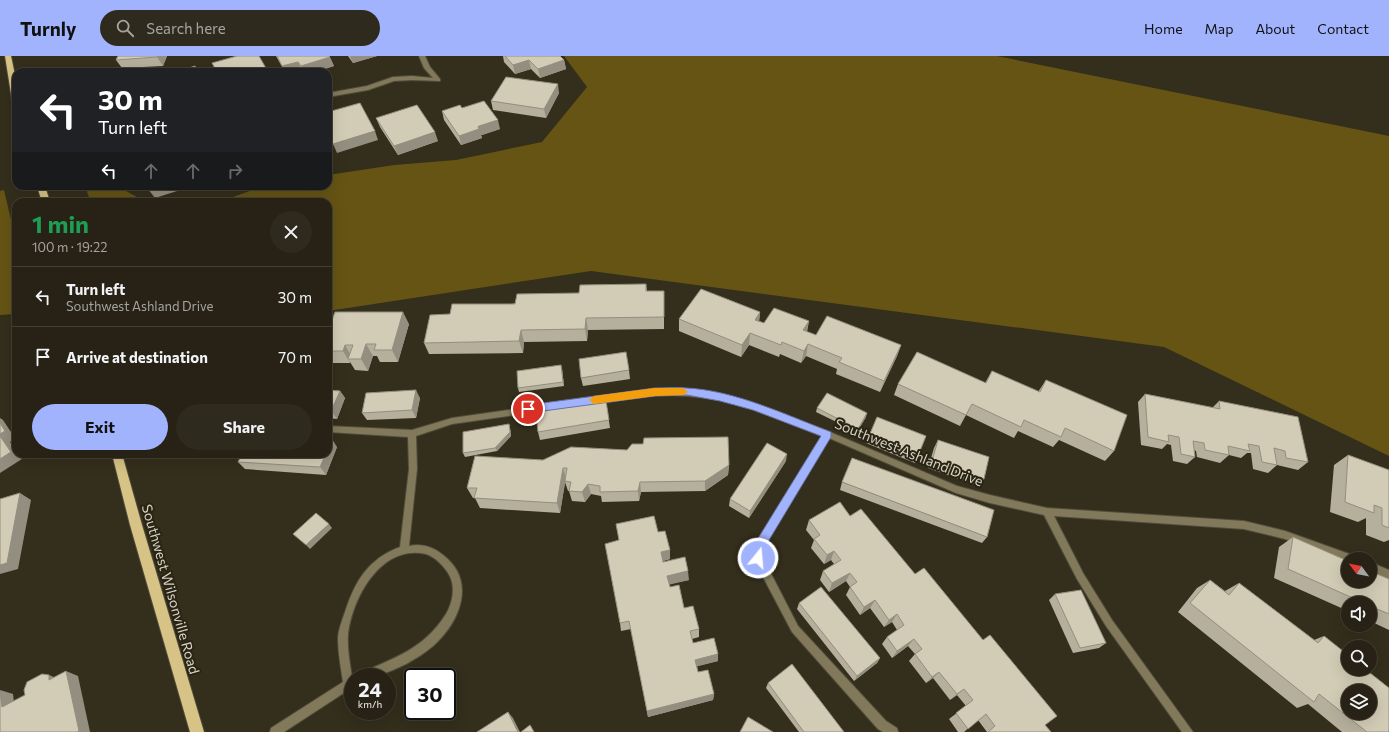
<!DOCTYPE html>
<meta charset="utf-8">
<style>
body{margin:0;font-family:Commissioner,sans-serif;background:#2f2a1e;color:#f1f3f6;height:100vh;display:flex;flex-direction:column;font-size:15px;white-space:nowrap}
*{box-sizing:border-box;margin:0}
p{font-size:13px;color:#a4a4a0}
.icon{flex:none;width:22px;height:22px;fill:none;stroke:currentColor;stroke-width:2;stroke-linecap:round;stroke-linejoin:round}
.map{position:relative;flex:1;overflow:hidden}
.panel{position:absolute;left:12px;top:142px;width:320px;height:260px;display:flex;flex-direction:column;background:#272215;border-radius:12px;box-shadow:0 4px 16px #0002,0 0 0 1px #433f34}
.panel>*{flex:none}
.top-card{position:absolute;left:12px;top:12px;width:320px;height:122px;border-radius:12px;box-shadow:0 4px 16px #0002,0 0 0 1px #433f34;background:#202124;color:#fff;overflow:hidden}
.needle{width:26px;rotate:302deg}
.tools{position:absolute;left:1341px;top:496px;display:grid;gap:8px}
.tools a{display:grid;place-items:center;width:36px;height:36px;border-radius:50%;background:#272215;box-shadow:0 4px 16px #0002,0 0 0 1px #433f34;font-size:20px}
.speed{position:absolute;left:344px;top:612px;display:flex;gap:8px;font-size:20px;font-weight:700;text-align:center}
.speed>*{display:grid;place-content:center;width:52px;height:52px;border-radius:50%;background:#272215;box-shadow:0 4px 16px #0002,0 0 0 1px #433f34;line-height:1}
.speed small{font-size:10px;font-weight:400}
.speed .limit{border:2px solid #111;border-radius:6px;background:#fff;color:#111}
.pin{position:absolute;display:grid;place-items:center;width:34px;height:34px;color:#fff;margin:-17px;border:2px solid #fff;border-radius:50%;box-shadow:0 1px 4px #0007}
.me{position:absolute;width:44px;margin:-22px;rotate:17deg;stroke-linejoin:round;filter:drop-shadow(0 0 3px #0008)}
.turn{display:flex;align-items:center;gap:14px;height:84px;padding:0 20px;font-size:18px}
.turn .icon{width:52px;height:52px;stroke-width:2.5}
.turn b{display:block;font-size:28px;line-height:34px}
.lanes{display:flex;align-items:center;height:38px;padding:0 20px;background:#0003;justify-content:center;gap:20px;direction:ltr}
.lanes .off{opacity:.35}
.round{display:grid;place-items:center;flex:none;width:42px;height:42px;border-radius:21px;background:#2f2a1e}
.head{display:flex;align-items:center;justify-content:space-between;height:68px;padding:0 20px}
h1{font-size:24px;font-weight:700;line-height:30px;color:#1e9e55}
.button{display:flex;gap:8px;margin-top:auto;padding:8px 20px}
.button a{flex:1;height:46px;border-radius:24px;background:#a1b3fd;color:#111;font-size:16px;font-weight:700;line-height:46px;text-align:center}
.button a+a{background:#2f2a1e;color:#f1f3f6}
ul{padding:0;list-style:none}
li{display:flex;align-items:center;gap:12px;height:60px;padding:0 20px;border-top:1px solid #433f34}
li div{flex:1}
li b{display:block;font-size:15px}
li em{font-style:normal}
header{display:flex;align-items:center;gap:24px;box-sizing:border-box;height:56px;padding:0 20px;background:#a1b3fd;color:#111}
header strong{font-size:19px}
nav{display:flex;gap:22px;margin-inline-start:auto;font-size:14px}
.search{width:280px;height:36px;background:#2f2a1e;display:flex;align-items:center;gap:10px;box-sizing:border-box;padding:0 14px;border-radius:22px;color:#a4a4a0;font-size:15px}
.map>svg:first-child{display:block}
.green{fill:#655414}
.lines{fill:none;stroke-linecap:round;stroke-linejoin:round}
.street-casing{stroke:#514c3b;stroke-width:2}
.primary-casing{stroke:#514c3b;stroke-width:2}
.street{fill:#82795b;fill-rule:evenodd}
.primary{fill:#d6c385;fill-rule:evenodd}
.wall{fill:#b5af9c}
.shaded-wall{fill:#938e7f}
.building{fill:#d2cbb5;stroke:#938e7f;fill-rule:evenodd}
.route{fill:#a1b3fd;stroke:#6974a4}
.slow{fill:#f59e0b}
.labels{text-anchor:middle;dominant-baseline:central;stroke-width:4;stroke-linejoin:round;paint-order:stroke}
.street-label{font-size:14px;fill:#d5d2c7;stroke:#2a2413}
</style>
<header>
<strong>Turnly</strong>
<div class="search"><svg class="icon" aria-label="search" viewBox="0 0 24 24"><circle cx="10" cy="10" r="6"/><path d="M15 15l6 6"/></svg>Search here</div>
<nav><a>Home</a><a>Map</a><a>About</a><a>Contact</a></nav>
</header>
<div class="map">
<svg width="1389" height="676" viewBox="0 0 1389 676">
<rect width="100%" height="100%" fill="#342e1c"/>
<path class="green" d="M564,0H997L1389,80V400L1164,291L591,215L328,255V146H219L264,130H328V119L394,109L456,104L542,86L587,31Z
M90,130H117L146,146H91L87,136Z
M4,134L16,185V258L0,259V135Z"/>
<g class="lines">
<defs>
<path id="street" d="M419,0H425L430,11L440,23V25L412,24L394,25L368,34L328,41V37L367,30L393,21L412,20L433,22L424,12Z
M655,333H687L720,338L754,348L830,376L957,430L990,439L1047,452L1244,465L1285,475L1355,500L1357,503H1348V506L1285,483L1244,473L1054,460L1083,517L1112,564L1193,676H1182L1106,570L1077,523L1044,459L990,447L956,437L829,382L765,489L763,502L798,570L886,665L897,672L898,676H883L878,673L792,576L753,502L758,485L822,380C788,367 754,352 719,344C698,340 677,339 655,339L452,368L416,380L417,413L409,490C422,487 433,491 443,499C477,525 460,566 433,590C418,603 396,614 377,620C372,622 365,621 359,621L360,617C395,602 425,592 446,558C452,548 455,534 451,523C448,514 436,501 426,498C381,488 352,542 348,579C347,593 350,608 352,621H353V631L284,676H270L271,672L343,626C341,612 338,597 338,583C338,574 342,565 345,556C355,525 368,503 400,491L409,413L408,381L328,376V370L412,374L452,362Z
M1370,506L1389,514V523L1370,515Z"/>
<path id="primary" d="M5,0H11L16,24V46L12,44Z
M37,130H45L50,146H42Z
M112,398H122L142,469L204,676H190L130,469Z"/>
</defs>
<use href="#street" class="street-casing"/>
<use href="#primary" class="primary-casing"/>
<use href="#street" class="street"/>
<use href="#primary" class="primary"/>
</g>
<path class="wall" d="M118,0H167L163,10L122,12L116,4Z
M276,0H329L334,10L315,16H303L302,14L297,16H285Z
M348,0H377L353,7Z
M503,0H560L564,4L566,13L540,22L531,13L515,18L504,6Z
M559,37L546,62L493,54L491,45Z
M462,52L500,73L482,79H481L482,82L461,89L444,64L442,55Z
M376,62L438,85L398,99L380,71Z
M646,228L647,235L664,247V273L588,274L587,285L524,286L523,297L429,298L424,287L450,258L579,237Z
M760,256L759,265L764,267L809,265L807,276L816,279L901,289L897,300L880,336L836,318L837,313L806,300L801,307L780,298L779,301L749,289L741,301L679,275V263Z
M328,264L409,268L398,306H380L377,300H373L368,315L355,314L350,306V307H331L328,315Z
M562,313L564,330L519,336L518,332Z
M629,314L630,323L583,330L581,322Z
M992,315L1038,336L1046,324L1114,395L1105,405L1059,384L1053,391L1018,375L1014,382L966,359L960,370L894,339L898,328L985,327Z
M328,334L340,335L345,342L337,363L328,362Z
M1145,338L1212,352L1219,345L1308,406L1298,414L1277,409L1268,417L1253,413L1251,397H1247L1241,402L1229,399L1220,407L1197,401L1196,395L1194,394L1195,401L1187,408L1173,405L1171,389L1167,388L1162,393L1141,389L1138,346Z
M420,342L416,362L367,364L362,357Z
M606,345L610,372L540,384L538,376Z
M817,352L866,361L857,376L816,356Z
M509,368L510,372L511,380L497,395L465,401L463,397Z
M869,380L918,400L915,407L866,387Z
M938,384L984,423L979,430L928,412L934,392Z
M337,391L326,419L245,413L238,406Z
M1348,399L1389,414V484L1384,486L1366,479V462L1358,466L1330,456L1334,409Z
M543,404L729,409L728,419L705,435L641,436L639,445L602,446L601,440L591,438L585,446L572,445L569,435H568L565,426L560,457L480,452L475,442H473L467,432Z
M786,405L749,462L729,450L730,443Z
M842,426L987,481L982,487L840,434Z
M850,460L915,518L1051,676H986H987L978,664L964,676H958L949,663L966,650L957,639L950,644L933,622L926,627L909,605L915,598L908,590L892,602L882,588L887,581L897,574L892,566L884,571L870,552L860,559L846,539L850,531L846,525L829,536L820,524L823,515L834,508L831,504L824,508L811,492L814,484L806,474L809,464Z
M658,476L670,494V503L663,505V506L689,524L669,528L670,531L699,573V581L692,583L693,587L718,605L697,610L698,616L714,638L713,644L648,661L631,573L621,575L620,567L619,484Z
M1293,481L1389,523V574L1370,565V547H1348V555L1274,522L1279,491Z
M1210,524L1225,535L1239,527L1314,584L1324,580L1389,632V676H1342L1308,648L1297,652L1178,556L1197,532Z
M1055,538L1106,587L1099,592L1073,597L1049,544Z
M799,547L880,602L877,607L854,625L797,553Z
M768,627L844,676H799L766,632Z"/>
<path class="shaded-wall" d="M158,0H167L163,10L157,1Z
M350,0H377L353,7Z
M330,1L334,10L315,16H304L301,10Z
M529,4L531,13L515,18L513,9Z
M564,4L566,13L540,22L538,13Z
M298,6L302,14L297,16H285L282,10Z
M558,28L559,37L546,62L544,53Z
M498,64L500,73L482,79H481L482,82L461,89L459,80L479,70Z
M375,75L378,84L337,97L333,88Z
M435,76L438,85L398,99L394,90Z
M159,130H193L155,142L148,133Z
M403,256L409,268L398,306L392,294Z
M760,256L759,268L755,264Z
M586,262L588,274L587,285L585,273Z
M809,265L806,277L803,274Z
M521,274L524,286L523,297L519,285Z
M750,277L749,289L741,301L742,289Z
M366,288L373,300L368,315L361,303Z
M808,288L806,300L801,307L804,295Z
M345,289L352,301L348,303L350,306V307L343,295Z
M901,289L897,300L880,336L884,325Z
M328,303L331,307L328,315Z
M561,309L562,313L564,330L563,326Z
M416,334L420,342L416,362L412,354Z
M340,335L345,342L337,363L331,355Z
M867,357L866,361L857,376L858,373Z
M0,362L3,364L15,382L10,386L16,395V398H18L22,403L0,417Z
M509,368L510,372L511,380L497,395L495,392Z
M332,383L337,391L326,419L320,411L326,398H328V392Z
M787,398L786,405L749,462L750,455Z
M729,409L728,419L705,435V425Z
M563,412L566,422L560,457L557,447Z
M640,426L641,436L639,445L638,435Z
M588,428L591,438L585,446L582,436Z
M20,437L31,444L18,513L0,518V509Z
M329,468L332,472L310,493L306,489Z
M670,494V503L662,505L661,496Z
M834,495L831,504L824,508L827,499Z
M688,515L689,524L668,529L667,520Z
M850,517L846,525L829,536L832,527Z
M875,544L870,552L860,559L864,551Z
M897,558L892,566L884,571L889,564Z
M914,583L908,590L892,602L897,595Z
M718,598V605L695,611V604Z
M880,602L877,607L854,625L857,620Z
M66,615L78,620L90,676H77Z
M939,616L933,622L926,627L932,621Z
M49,619L61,624H49Z
M964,633L957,639L950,644L957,638Z
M0,634L13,638L15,655L2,651Z
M714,638L713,644L648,661L647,655Z
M508,656L513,662L520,676H518Z"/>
<path class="building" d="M118,0H158L157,1L116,4Z
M237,0H259L267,14L261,16H217L212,7Z
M277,0H329L330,1L301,10L298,6L282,10Z
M505,0H560L564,4L538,13L529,4L513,9Z
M195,10L198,16H177Z
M506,21L558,28L544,53L491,45Z
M484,45L498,64L479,70L478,71L479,73L459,80L442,55L460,49L462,52Z
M360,47L375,75L333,88L328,79V56Z
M417,49L435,76L394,90L376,62Z
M148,130H159L148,133Z
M646,228V235H664V261L586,262L585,273L521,274L519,285L424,287L430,259L450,258L452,248H515L517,238L579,237L580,229Z
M701,233L760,256L755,264L764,267L774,252L809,265L803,274L816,279L827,260L901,289L884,325L839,306L842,302L808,288L804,295L782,286L781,289L750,277L742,289L679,263Z
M335,256H403L392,294H374L376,288H366L361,303H348L353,289H345L343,295H328V264H332Z
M626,296L629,314L581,322L579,303Z
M917,296L986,327L992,315L1040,336L1046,324L1127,359L1114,395L1065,372L1061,381L1024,364L1021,371L972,348L966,359L898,328Z
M561,309L563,326L518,332L517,315Z
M328,334L340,335L331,355H328Z
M416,334L412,354L362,357L366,337Z
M827,337L867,357L858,373L817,352Z
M1145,338L1220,353L1219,345L1298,361L1308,406L1286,402L1285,395L1274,392L1277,409L1262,406L1259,390L1248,388L1250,395L1228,390L1229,399L1205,394L1204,387L1193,385L1195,401L1181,398L1179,381L1168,379L1169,386L1148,381Z
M606,345L609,364L538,376L536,356Z
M877,361L926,380L918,400L869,380Z
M0,367L5,375L0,378Z
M509,368L510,376L495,392L463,397V376Z
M0,380L11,396L0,403Z
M728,381L729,409L705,425L640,426L638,435L600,436V430L588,428L582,436L569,435L571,426L565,425L567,412H563L557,447L474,442L477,432H467L475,400L543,404L571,391L627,394L632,388H643L644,382Z
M328,383H332L328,392Z
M938,384L989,401L984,423L932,405Z
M767,387L787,398L750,455L730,443Z
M242,398H326L320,411L238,406Z
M1348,399L1389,414V472L1382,469V452L1374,449V457L1345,446Z
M852,402L994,454L987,481L842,426Z
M20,437L7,507L0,509V443Z
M840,446L850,460L861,453L915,518L924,512L983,584L990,579L1057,660L1045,669L1051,676H988L995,670L986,658L968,673L956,657L973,644L964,633L957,638L939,616L932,621L915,598L922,593L914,583L897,595L887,581L904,569L897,558L889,564L875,544L864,551L850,531L857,526L850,517L832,527L823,515L841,504L834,495L827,499L814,483L820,479L809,464Z
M316,457L329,468L306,489L293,478Z
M654,460L658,476L665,475L670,494L661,496L663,506L685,501L688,515L667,520L670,531L679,529L684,552L693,550L699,573L690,575L693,587L714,582L718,598L695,604L698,616L708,614L714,638L647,655L629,565L620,567L605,488L619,484L616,468Z
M1293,481L1348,505V525H1370V515L1389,523V558L1370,550V547H1364L1288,513Z
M1210,524L1229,539L1239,527L1318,587L1324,580L1348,599V613H1365L1389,632V675L1388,676H1367L1319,638L1314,646L1190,547ZM1348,635H1370V657H1348Z
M821,531L880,602L857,620L799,547Z
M1081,534L1106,587L1080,592L1055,538Z
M792,608L844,676H804L768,627Z
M66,615L79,675L77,676H0V635L2,651L25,639L24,634L27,626L42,618L49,619V624Z
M508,656L518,676H477Z
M748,661L773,676H740Z
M530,669L534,676H521Z"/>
<path class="route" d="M655,332C666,332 676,331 686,332C734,334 786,359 831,376V381L766,489L761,506L758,507L754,506L752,502L757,484L821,380L753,354L720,345L687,339L655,340L528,357L524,353L528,349Z"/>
<path class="slow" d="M655,332H683L688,336L683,339L655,340L594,348L589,344L594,340Z"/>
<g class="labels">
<g class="street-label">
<text transform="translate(909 396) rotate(22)">Southwest Ashland Drive</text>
<text transform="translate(171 533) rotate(74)">Southwest Wilsonville Road</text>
</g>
</g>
</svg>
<div class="tools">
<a><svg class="needle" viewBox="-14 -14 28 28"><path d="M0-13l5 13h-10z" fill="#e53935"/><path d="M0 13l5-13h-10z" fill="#a4a4a0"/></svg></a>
<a><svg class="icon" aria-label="sound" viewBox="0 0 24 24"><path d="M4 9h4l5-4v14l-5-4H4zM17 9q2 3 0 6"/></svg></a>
<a><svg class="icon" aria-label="search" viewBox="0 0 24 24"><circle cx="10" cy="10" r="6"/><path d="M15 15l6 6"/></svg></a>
<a><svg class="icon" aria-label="layers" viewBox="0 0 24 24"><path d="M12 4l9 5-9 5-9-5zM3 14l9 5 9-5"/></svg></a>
</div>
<div class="speed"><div>24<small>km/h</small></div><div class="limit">30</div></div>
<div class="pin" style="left:528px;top:353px;background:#d93025"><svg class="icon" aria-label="arrive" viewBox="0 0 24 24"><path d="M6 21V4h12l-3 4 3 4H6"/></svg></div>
<svg class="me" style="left:758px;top:502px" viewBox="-20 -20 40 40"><circle r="17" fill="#a1b3fd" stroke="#fff" stroke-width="3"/><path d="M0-11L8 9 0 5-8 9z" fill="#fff"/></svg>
<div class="top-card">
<div class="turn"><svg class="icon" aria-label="left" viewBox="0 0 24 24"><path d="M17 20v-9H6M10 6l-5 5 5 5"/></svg><div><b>30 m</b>Turn left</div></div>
<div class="lanes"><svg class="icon" aria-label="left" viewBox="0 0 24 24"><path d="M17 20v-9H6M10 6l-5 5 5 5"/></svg><svg class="icon off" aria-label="ahead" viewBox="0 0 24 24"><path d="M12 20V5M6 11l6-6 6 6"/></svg><svg class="icon off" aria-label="ahead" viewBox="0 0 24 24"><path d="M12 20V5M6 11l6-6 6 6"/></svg><svg class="icon off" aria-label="right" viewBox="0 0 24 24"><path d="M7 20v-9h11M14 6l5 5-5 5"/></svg></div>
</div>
<section class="panel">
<div class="head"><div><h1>1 min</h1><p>100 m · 19:22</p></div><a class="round"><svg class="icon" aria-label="close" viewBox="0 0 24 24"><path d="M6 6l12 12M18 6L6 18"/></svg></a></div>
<ul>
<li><svg class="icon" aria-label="left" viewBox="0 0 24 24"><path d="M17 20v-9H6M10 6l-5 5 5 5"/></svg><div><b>Turn left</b><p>Southwest Ashland Drive</p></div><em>30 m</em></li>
<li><svg class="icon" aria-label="arrive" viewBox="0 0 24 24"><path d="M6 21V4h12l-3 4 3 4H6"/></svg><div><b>Arrive at destination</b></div><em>70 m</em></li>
</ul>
<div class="button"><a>Exit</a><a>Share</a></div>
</section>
</div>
